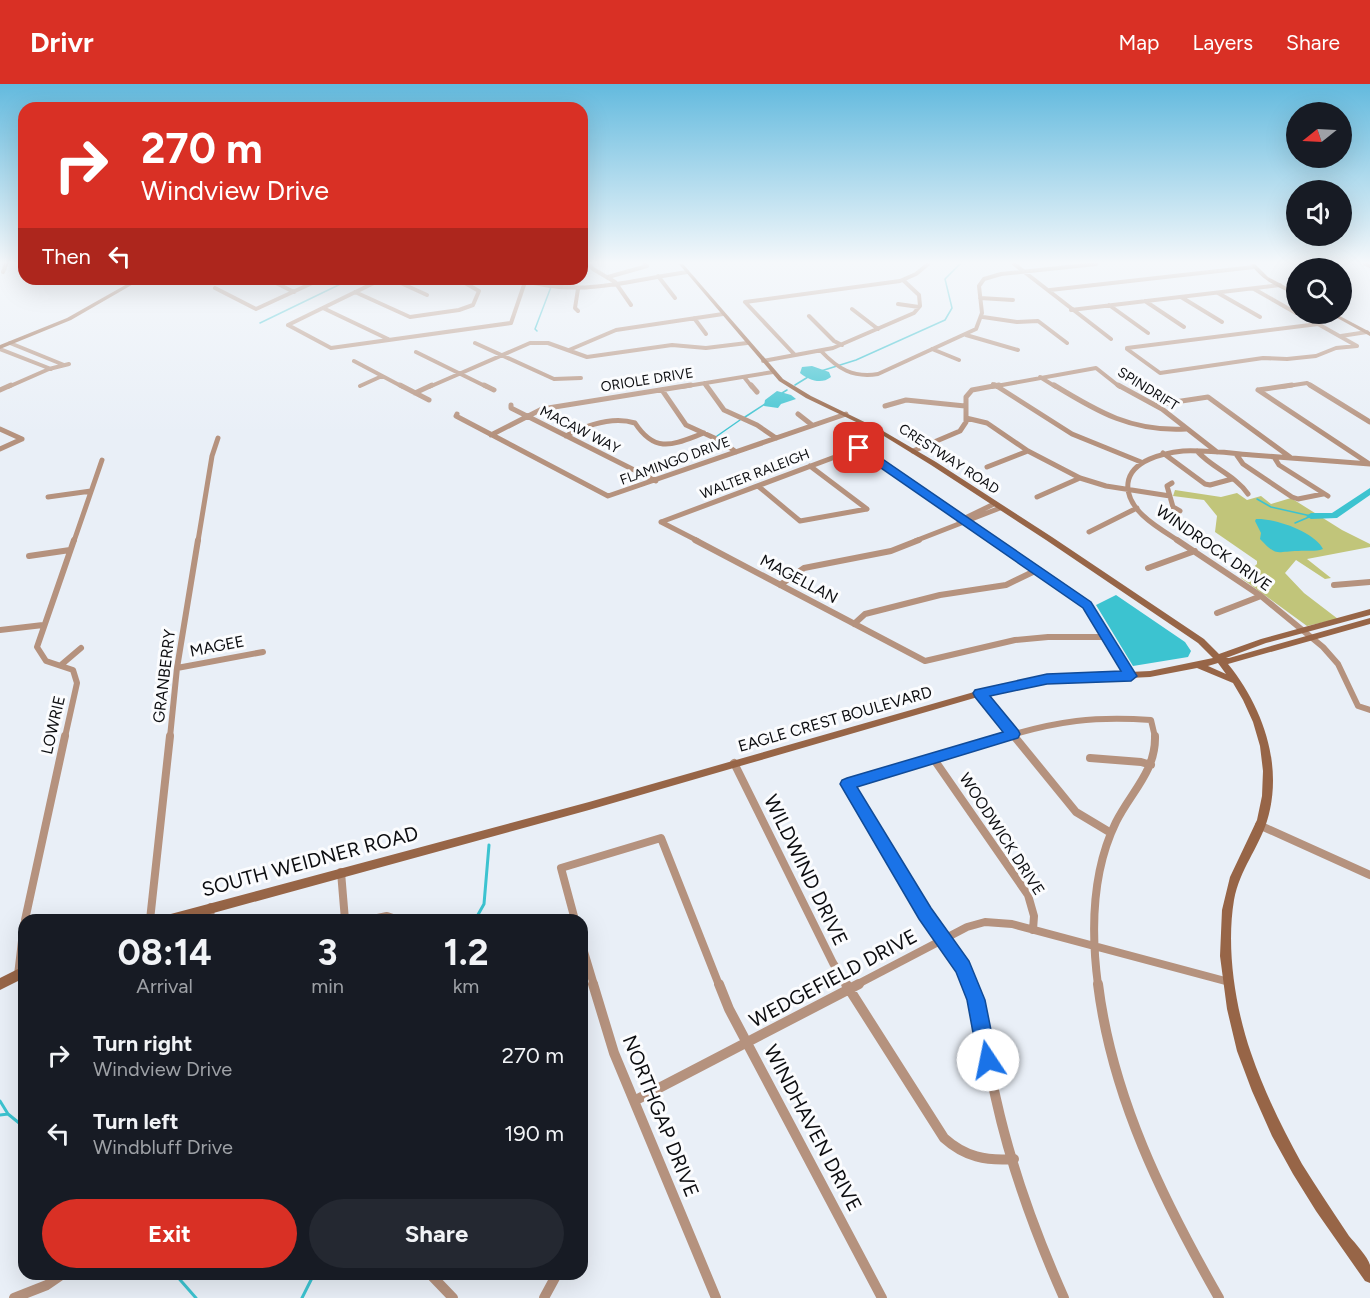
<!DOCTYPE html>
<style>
body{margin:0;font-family:Figtree,sans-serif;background:#242831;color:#f1f3f6;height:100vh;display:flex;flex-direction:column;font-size:22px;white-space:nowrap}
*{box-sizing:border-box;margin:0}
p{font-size:20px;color:#9ea1a6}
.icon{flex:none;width:33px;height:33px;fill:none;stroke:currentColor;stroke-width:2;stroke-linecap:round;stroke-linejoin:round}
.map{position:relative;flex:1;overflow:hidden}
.drawer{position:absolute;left:18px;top:830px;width:570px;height:366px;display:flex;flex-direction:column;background:#171b24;border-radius:18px;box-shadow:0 6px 24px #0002}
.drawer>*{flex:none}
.top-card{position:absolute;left:18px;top:18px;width:570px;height:183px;border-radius:18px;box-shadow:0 6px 24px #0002;background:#d93025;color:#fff;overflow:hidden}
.needle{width:39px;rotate:252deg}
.buttons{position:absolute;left:1286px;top:18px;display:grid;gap:12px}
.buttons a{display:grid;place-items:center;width:66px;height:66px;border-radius:50%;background:#171b24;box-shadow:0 6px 24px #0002;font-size:30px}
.pin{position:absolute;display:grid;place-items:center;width:51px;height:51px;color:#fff;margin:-26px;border-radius:12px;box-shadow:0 3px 9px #0006}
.me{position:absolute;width:66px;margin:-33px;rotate:349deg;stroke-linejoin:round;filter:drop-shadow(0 0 4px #0008)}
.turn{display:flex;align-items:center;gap:21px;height:126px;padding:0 24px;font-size:27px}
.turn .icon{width:78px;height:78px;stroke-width:2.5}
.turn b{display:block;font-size:42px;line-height:51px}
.then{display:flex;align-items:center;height:57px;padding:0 24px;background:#0003;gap:12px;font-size:22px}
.eta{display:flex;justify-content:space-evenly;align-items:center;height:102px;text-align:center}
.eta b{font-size:36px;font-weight:700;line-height:42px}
.primary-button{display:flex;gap:12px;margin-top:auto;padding:12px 24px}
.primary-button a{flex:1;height:69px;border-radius:36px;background:#d93025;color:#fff;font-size:24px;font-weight:700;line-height:69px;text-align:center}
.primary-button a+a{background:#242831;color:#f1f3f6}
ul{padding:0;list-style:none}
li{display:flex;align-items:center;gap:18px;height:78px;padding:0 24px}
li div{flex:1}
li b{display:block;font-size:22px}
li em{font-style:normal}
header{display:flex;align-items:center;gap:36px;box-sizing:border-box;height:84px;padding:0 30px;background:#d93025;color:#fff}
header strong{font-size:28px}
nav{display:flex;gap:33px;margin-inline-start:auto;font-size:21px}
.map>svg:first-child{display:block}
.green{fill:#c1c57a}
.water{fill:#3cc3d0}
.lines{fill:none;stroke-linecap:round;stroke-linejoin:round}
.stream-far1{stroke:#3cc3d0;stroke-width:1.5}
.stream{stroke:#3cc3d0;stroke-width:3}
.river{fill:#3cc3d0;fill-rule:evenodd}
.minor-far4{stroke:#b5927e;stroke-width:4}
.minor-far3{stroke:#b5927e;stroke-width:5}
.minor-far2{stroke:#b5927e;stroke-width:6}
.minor-far1{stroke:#b5927e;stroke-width:8}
.minor{stroke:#b5927e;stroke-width:10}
.secondary{fill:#976547;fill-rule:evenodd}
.route{fill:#1a73e8;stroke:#114b97;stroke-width:1.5}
.labels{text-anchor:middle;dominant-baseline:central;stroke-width:6;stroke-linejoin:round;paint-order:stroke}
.far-street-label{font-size:14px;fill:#0c0d10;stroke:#fbfcfe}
.street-label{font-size:16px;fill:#0c0d10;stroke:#fbfcfe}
.near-street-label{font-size:20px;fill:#0c0d10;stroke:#fbfcfe}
</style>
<header>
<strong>Drivr</strong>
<nav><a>Map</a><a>Layers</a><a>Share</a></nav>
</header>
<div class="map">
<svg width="1370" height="1214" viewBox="0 0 1370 1214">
<rect width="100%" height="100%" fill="#e9eff7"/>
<path class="green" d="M1175,406L1221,413L1237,409L1247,416L1261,412L1271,420L1291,414L1342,446L1370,460V463L1307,475L1331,494L1325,495L1296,476L1285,489L1304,509L1338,535L1307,542L1241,494L1257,480V477L1215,448L1217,432L1204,416L1173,412Z"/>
<path class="water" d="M812,282L829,288L831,293C821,301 809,296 800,289L802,283Z
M777,307L791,311L796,315L781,320L778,324L764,322L765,316Z
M1256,435C1275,434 1315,448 1323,465C1315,468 1307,466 1298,467C1276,467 1278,474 1260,455L1261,449L1255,437Z
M1116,511L1185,558L1191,567L1188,573L1133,582L1096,521Z"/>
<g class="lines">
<path class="stream-far1" d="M260,239L351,195
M537,247L535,245L554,195
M821,287L856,276L945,236L952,224L945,195L960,180
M795,301L808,293
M782,309L787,306
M745,333L765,320
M717,352L740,336
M1257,415L1271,423L1311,432
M1295,439L1309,433"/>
<path class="stream" d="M475,836L484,820L489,761
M0,1017L8,1030L24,1043
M0,1031L8,1030
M175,1190L196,1214
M302,1214L314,1190"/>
<path class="river" d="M1370,404V411L1337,434L1311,435L1306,432L1311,429H1332Z"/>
<path class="minor-far4" d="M589,180L593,185L615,198L631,221
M1014,180L1111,255
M1303,180H1328
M1365,180L1370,182
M3,188L6,180
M658,192L675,214
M608,193L647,182L645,180
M268,195L294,208
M392,195L427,211
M519,195C581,214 625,197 687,188
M215,204L256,225L321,195
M578,205L575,224L578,227
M1254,205L1296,229
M1050,206L1254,183
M355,208L410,233L459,226L473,221L479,207L458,195
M1218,209L1260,233
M1181,213L1222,238
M980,214L1013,216
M1145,217L1184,243
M745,218L900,197L916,190L928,180
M745,218L795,271
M898,220L919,223
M1109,221L1148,249
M323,224L388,255
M852,225L878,245
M1071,226L1280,201
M809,232L834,257L842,261
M983,233L1017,238L1038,237L1067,259
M694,234L706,250
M288,241L331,264L511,239L526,195
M288,241L382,195
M966,251L1018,266
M1341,252L1367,248
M10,259L64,281
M475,259L554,295L581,294
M1127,264L1318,240L1357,262
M0,265L51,285
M932,265L959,276
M1127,265L1160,289L1263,274L1287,275L1316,272L1336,264L1357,262
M569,266L616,246L723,230
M821,267C838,285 853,294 878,290L976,245L982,229L979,202L984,195L1001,190L1096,180
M416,268L487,303
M354,277L403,303
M763,277L833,264L914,229L920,222L919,211L903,196
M744,293L752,303
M1040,293L1056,303
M704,299L707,303
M993,300L997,303
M360,302L382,292
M8,303L49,285L69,280
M429,303L530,259H548L587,273L672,261L706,264L747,259
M681,303L773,288
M991,303L1096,284L1120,303
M1281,303L1307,299L1313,303"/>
<path class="minor-far3" d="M400,301L429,316
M484,301L494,306
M706,301L724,326L757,341L776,354
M751,301L757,308
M995,301L1072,350L1141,378
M1054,301C1098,328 1132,348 1186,345
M1118,301L1162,325L1217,368
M1310,301L1370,338
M0,306L11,301
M662,306L686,341L721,357L736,368
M1258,306L1368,379
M1258,306L1292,301
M415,309L432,301
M511,321V324L656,397
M1155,321L1208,313L1290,373
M885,322L906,316L965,322
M457,330L456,332L608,412L846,330
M798,330L812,341
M966,334L987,339L1028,367L1080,394L1106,402L1170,412
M0,345L22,355
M491,351L542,325L691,301
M566,352C587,341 612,332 635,339C656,371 674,360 704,349
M0,365L22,355
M913,367L960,347L966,338V313L972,306L999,301
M1197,367C1212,384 1235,391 1248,410
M1163,369L1205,400L1210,401L1232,395
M1236,370L1243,380L1292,413L1298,415L1323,410
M1274,373L1279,381L1328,412
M810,382L867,425
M987,383L1028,367
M1172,399L1167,402L1173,423L1180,427
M758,402L800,437L867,425
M48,413L91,407
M1037,413L1080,394
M959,437L994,420
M661,438L859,364L995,457
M661,438L698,457
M1089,448L1137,424
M74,457L102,376
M198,457L212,372L218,354
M915,457L1000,424
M1179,457C1160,445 1125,426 1128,399C1131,376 1164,369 1183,367C1206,366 1229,369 1252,371C1291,374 1331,377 1370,380"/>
<path class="minor-far2" d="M695,456L925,577L1015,556L1048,553H1107
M992,456L1087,521L1131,592
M1177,456L1261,512L1323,563L1338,580L1358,622L1370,626
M29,472L70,466
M1148,484L1195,467
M780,501L804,484L891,467L919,456
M1334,501L1370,498
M1217,529L1261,512
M854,540L865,530L940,511L1006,501L1037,486
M0,546L43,541
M61,581L81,564
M177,584L263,568
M980,609L1016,653
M65,653L77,599L73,586L46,577L37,563L74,456
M170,653L177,584L198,456
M1004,653C1058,637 1094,632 1151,636L1155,653"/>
<path class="minor-far1" d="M1014,652L1076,728L1111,749
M933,674L1028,811L1034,832L1033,846
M1090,674L1141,678L1151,681
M734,679L833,879L847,901
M1259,741L1370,791
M341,788L345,836
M25,836L65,652
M150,836L170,652
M210,836L211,823
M368,836L387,832L399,836
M575,836L561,784L661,754L719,901
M582,861L594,901
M18,891L24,840
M856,901L967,843L985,838L1012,840L1229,898
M971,901L968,893L925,829L847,700L1009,652
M1098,901C1091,848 1092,787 1116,738C1131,708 1156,687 1155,652"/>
<path class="minor" d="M593,900L614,969L716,1214
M719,900L729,925L882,1214
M846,900L944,1054C965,1073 986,1077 1014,1075
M970,900C983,937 987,977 996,1015C1011,1083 1036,1151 1064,1214
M1098,900C1112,1013 1163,1116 1219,1214
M634,1017L859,900
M430,1190L453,1214
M14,1214L47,1201L63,1190
M544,1214L557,1190"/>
<path class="secondary" d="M679,180H683L783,295L811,312L883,347L936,378L1052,453L1204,555L1219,570L1261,555L1370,525V531L1266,559L1226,574H1229L1370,534V540L1228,580C1263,623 1284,682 1267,737C1258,765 1240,785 1234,816C1226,864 1235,923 1251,969C1264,1007 1282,1044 1302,1080C1317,1104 1333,1128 1349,1152C1355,1159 1368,1173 1370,1181C1370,1187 1370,1194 1370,1199L1365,1197L1316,1127L1293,1090L1272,1052L1252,1007L1237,967L1227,925L1220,872L1222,826L1230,793L1257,736L1262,712L1263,687L1260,662L1253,638L1243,616L1233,599L1197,584L1150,593L1047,598L995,608L589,726L188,836H162L163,832L167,831L589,718L995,602L1047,592L1150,587L1213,574L1198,559L1046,456L931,381L879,349L806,314L779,297ZM1218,579L1226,590L1208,582Z
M1251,180H1255L1268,193L1296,208V211C1279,204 1261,196 1251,180Z
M136,195H142L71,236L0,265V261L67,234Z
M1330,230H1336L1370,248V252Z
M24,882V894L0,906V894Z"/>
</g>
<linearGradient id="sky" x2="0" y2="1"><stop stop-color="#63bade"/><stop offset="0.51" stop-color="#f5f8fb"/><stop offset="1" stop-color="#f5f8fb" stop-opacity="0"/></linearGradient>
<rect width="1370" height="350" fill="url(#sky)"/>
<path class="route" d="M855,361H862L1091,518L1137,592L1131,597L1047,600L990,612L1018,646L1020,650L1018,654L857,703L931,824L969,877L985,916L997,976L995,983L988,986L981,983L978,976L967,916L956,888L919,835L840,700L842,696L847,694L1003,648L975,613L973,609L975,606L1047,590L1121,587L1083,524L855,366Z"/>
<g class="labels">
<g class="far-street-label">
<text transform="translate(647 296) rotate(-9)">ORIOLE DRIVE</text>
<text transform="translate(1148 305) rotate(32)">SPINDRIFT</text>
<text transform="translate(580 346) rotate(27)">MACAW WAY</text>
<text transform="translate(949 375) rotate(33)">CRESTWAY ROAD</text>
<text transform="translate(675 377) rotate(-20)">FLAMINGO DRIVE</text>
<text transform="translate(755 390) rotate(-21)">WALTER RALEIGH</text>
</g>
<g class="street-label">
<text transform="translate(1214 464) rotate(35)">WINDROCK DRIVE</text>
<text transform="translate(799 495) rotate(28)">MAGELLAN</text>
<text transform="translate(217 562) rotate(-11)">MAGEE</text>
<text transform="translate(164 592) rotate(-83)">GRANBERRY</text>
<text transform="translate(835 635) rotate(-16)">EAGLE CREST BOULEVARD</text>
<text transform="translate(53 641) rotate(-77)">LOWRIE</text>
<text transform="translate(1002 750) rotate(57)">WOODWICK DRIVE</text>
</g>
<g class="near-street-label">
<text transform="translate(310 777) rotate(-15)">SOUTH WEIDNER ROAD</text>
<text transform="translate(806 786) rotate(64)">WILDWIND DRIVE</text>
<text transform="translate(833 894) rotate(-28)">WEDGEFIELD DRIVE</text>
<text transform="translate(661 1032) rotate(68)">NORTHGAP DRIVE</text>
<text transform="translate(813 1044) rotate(62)">WINDHAVEN DRIVE</text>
</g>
</g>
</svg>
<div class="buttons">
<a><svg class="needle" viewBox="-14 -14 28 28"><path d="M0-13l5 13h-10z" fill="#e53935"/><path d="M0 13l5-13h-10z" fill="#9ea1a6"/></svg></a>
<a><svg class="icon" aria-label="sound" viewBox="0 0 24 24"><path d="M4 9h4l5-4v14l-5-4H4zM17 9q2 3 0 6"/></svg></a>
<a><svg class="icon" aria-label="search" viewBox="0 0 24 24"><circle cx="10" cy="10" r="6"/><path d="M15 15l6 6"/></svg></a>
</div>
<div class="pin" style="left:859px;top:364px;background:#d93025"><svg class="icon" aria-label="arrive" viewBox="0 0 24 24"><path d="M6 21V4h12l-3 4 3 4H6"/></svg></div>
<svg class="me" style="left:988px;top:976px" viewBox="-20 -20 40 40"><circle r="19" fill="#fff"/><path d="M0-13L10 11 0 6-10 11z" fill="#1a73e8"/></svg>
<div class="top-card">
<div class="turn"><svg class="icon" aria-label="right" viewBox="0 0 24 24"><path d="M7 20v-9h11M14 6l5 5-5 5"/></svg><div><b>270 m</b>Windview Drive</div></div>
<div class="then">Then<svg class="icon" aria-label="left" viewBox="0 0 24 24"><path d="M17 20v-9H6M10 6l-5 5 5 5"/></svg></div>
</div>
<section class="drawer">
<div class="eta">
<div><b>08:14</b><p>Arrival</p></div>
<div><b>3</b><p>min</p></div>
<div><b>1.2</b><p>km</p></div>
</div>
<ul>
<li><svg class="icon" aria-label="right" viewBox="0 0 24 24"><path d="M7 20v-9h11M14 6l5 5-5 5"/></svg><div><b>Turn right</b><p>Windview Drive</p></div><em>270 m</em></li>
<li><svg class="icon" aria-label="left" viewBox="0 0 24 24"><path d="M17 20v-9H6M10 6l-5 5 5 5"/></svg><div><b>Turn left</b><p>Windbluff Drive</p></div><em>190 m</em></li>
</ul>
<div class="primary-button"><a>Exit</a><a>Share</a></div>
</section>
</div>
